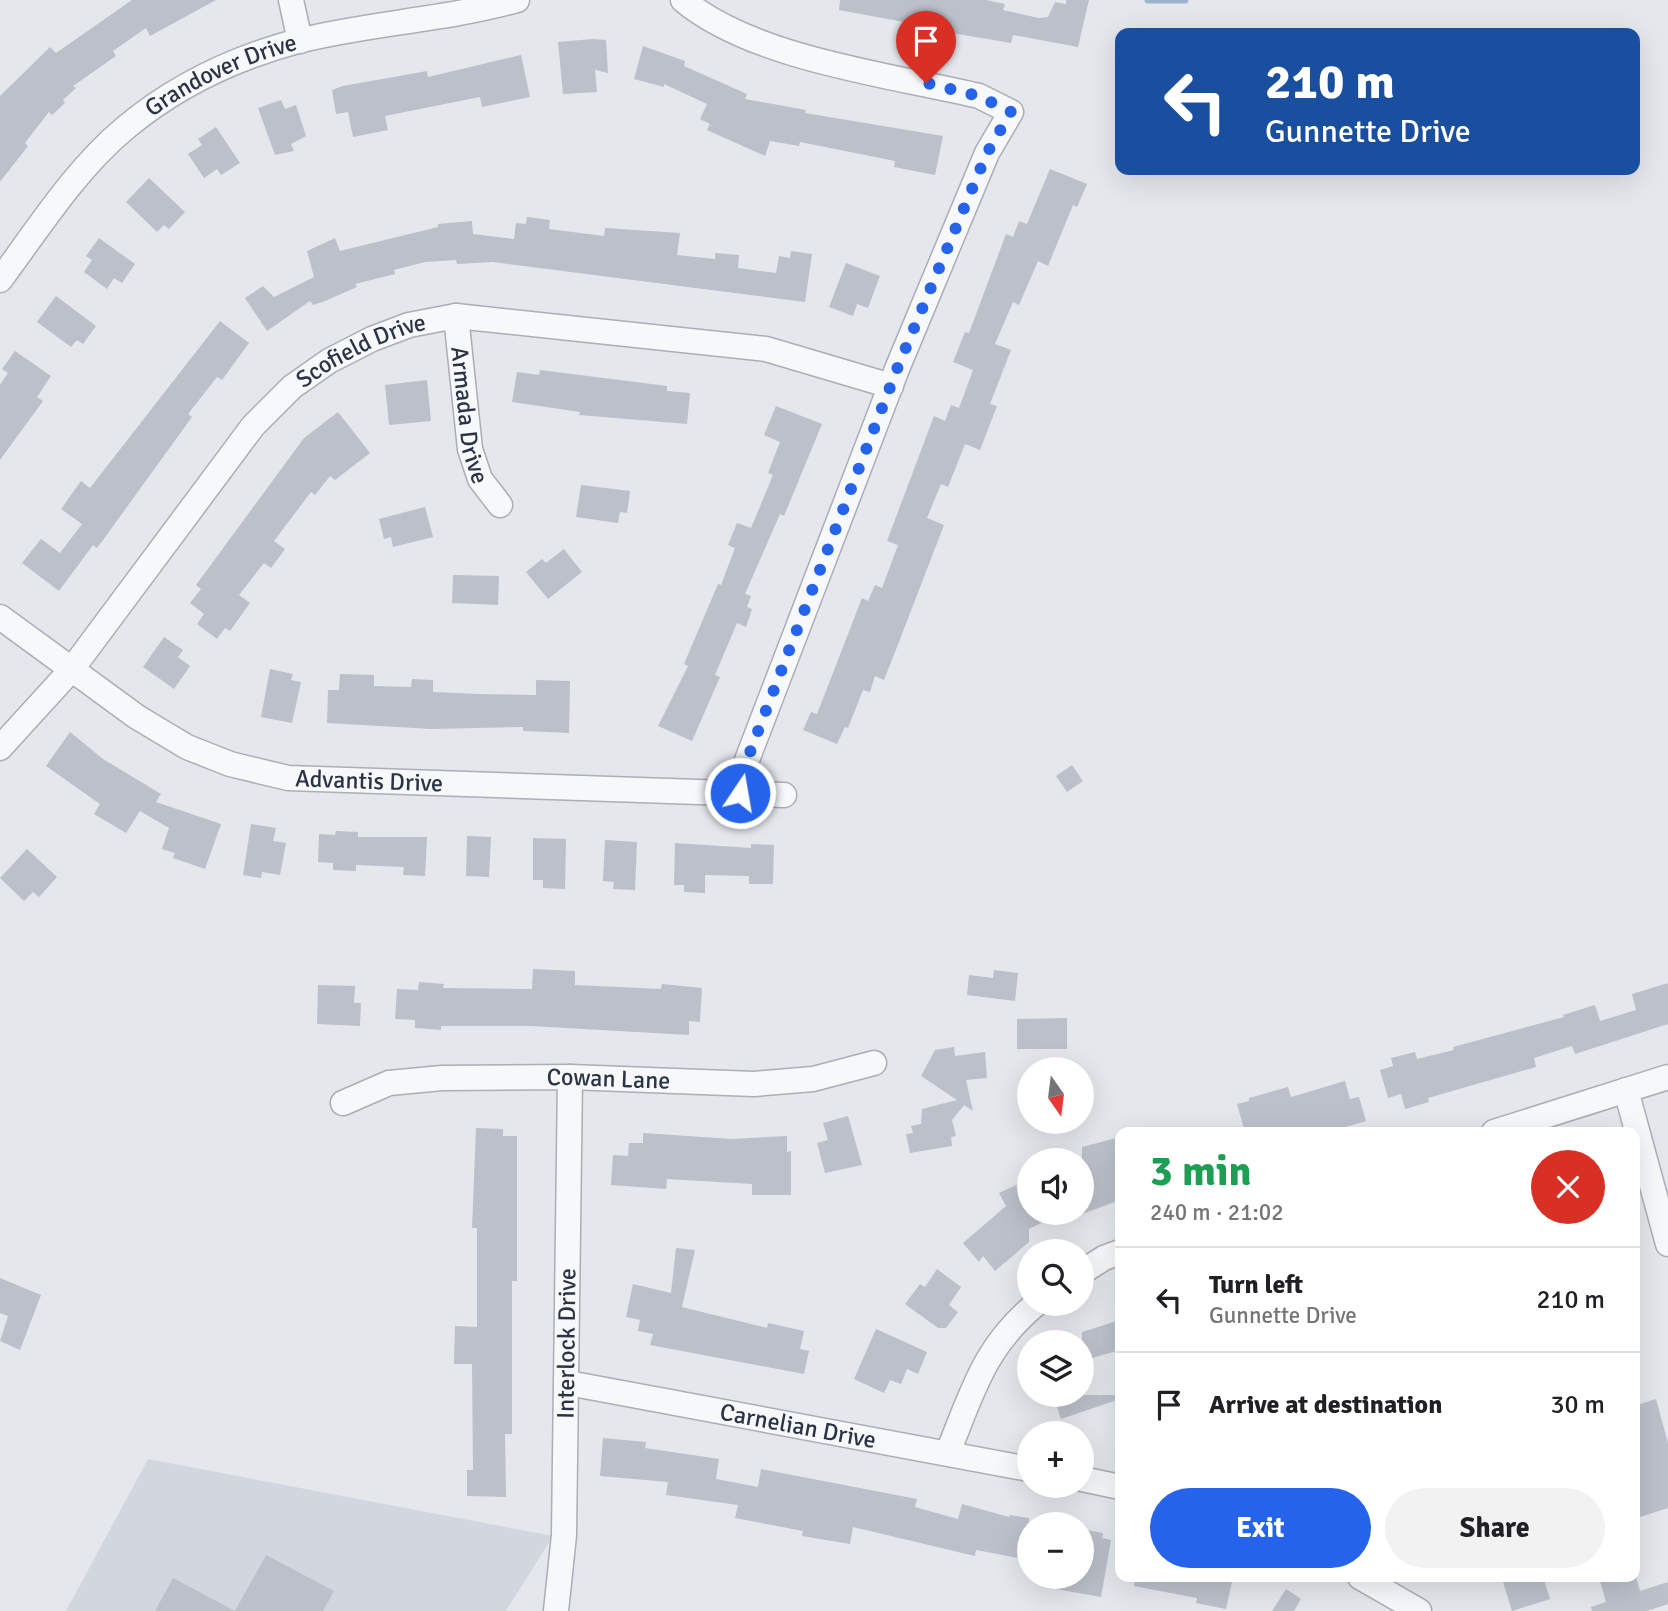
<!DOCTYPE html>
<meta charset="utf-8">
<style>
body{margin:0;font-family:Signika,sans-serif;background:#f2f2f2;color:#202124;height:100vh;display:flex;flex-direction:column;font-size:26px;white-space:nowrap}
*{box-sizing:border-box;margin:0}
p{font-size:23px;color:#757577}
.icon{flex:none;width:38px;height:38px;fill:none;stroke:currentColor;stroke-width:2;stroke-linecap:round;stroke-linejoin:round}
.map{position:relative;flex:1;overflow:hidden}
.panel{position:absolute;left:1115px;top:1127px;width:525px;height:455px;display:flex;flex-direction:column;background:#fff;border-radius:14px;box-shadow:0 7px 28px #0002}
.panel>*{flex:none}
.banner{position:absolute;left:1115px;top:28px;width:525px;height:147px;border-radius:14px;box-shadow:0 7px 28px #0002;background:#1a4fa0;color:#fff;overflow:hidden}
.needle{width:46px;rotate:166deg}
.controls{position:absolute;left:1017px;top:1057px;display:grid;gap:14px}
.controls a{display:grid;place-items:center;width:77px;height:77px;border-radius:50%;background:#fff;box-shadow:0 7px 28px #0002;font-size:35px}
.pin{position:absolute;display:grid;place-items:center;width:60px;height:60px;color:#fff;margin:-72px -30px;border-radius:50% 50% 50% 0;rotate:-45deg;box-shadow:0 0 7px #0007}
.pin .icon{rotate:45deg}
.me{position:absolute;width:77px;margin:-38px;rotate:12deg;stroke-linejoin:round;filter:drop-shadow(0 0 5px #0008)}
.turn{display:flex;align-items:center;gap:24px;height:147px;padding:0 35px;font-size:32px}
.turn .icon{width:91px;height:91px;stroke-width:2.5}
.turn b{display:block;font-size:49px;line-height:60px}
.round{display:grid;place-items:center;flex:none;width:74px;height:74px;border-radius:37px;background:#f2f2f2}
.summary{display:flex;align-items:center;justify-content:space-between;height:119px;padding:0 35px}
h1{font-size:42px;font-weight:700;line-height:52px;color:#1e9e55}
.button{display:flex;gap:14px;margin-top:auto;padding:14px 35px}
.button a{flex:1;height:80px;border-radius:42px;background:#2563eb;color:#fff;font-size:28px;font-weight:700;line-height:80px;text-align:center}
.button a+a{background:#f2f2f2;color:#202124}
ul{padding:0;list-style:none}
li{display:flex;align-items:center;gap:21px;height:105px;padding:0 35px;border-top:2px solid #e0e0e0}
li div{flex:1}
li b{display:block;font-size:26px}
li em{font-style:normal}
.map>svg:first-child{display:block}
.built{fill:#d2d6de}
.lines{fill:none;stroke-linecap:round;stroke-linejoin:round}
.stream{stroke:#9fb4cc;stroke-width:7}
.building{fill:#bbc0ca}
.street-casing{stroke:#a9aeb7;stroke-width:27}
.street{stroke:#f7f8fa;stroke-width:24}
.route{stroke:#2563eb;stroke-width:12;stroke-dasharray:0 21.6}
.labels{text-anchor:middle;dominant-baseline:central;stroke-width:5;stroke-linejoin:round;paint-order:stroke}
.street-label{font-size:24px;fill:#2b3445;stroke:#f4f6f9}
</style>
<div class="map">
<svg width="1668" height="1611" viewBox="0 0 1668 1611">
<rect width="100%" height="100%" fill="#e4e7ec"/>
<path class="built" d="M148,1459L553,1536L506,1611H66Z"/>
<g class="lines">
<path class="stream" d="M1148,0H1185"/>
</g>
<path class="building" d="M132,0H216L150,36L146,28L113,51L116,56L73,86L76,88L63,100L65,103L52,115L49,112L25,143L28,146L0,182V96L50,47L56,53Z
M840,0H986L1005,4L1003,10L1039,18L1048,17L1055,2L1066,4V0H1089L1078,47L1013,35L1011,43L904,25V22L839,10Z
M592,39L606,40L608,73L595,70L597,92L563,94L558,42Z
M643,46L685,61L684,66L747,94L745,99L806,110L805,113L943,136L935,175L894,167L895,161L800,142L799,146L770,141L765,156L707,130L710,124L700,119L707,104L664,84V87L634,79Z
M521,55L530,97L482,107L480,97L385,116L388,130L353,137L348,112L336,114L332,90L343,86L427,71L428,77Z
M281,100L285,109L296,105L306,136L291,144L294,151L275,155L258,108Z
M216,127L240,163L221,175L217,169L204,178L188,154L202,145L198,139Z
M1050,169L1087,184L1077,207L1073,205L1048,266L1038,261L1019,305L1013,302L995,344L1011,350L990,404L997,406L980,450L965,444L948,487L941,484L927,518L944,525L897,647L884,680L875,676L870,692L863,690L848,728L845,727L837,744L803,730L811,712L817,714L862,598L868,601L875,585L882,588L898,545L887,541L934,416L945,421L951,405L959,408L973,370L953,362L965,332L969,333L1006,234L1013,237L1019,221L1027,224Z
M149,178L185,212L169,229L164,225L157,232L126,202Z
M527,217L550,220L549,229L604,236L605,228L680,233L677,255L715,259V253L739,255L738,268L776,273L779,256L790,258L791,251L812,254L805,302L492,262L457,264L456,260L425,262L394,270L395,274L355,284L357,287L325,301L313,305L310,301L267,331L245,298L263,286L274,297L314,277L307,251L335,238L340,251L438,227V224L472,221L473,234L514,239L516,223L526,224Z
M99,238L135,264L122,283L114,278L107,289L84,272L92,260L86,256Z
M846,263L880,276L868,308L857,304L853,316L829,307Z
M56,296L96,326L83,344L77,340L71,347L37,322Z
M220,321L249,343L222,380L217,377L188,414L192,417L103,540L97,548L93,545L59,591L22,563L41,539L60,553L82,524L61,509L81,481L90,488Z
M15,351L51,376L37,397L43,401L0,460V385L8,373L2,369Z
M540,370L667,386V391L690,393L687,424L579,415L580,412L512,402L517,372L539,375Z
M427,380L431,421L389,425L385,385Z
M776,406L822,424L784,516L780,514L745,594L751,596L747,607L752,609L746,627L737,623L715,675L720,677L692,741L658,726L688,666L684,664L718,584L721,585L735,548L728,545L737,523L751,528L773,475L768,473L780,442L764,435Z
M338,412L370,453L335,480L330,476L315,495L311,492L274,541L285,549L271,568L264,563L239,595L250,603L230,631L225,628L217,639L197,624L204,614L190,603L201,589L196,585L304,438Z
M581,485L630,491L627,513L620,512L618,523L576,517Z
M425,507L433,537L393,547L391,537L384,539L379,519Z
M564,549L582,572L548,599L526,572L542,559L546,563Z
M453,575L499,576L498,605L452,603Z
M164,637L183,650L178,657L190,666L174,689L143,667Z
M270,669L293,674L291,680L301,682L292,723L261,717Z
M340,674L374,675V686L411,687L412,679L433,680V692L479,694L536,695V680L570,681L569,733L523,731V727L432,729L327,723L328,690H339Z
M70,732L103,759L161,794L156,802L221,824L205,869L173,858L175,853L162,849L169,828L140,811L126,833L94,814L100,804L46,766Z
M1072,765L1083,781L1067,792L1056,776Z
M251,824L276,828L273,841L286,843L280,875L262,872L261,878L243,875Z
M336,831L358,832V837H427L425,876L403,875L404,867L356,865V871L333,870V863L318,862L319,834L335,835Z
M467,836L491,837L489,877L466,876Z
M533,838L566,839L565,889L543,888V880H533Z
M605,840L637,842L635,890L613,889L614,882L603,881Z
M675,843L751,848V844L774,845L773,884H749V876L705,875V893L684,892V885H674Z
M27,849L57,877L39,897L33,892L24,901L0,878Z
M533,969L575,971V985L661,989L662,984L702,988L700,1022L689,1021V1035L531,1026H441V1030L415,1028V1020L395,1019L397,989L418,990L419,982L444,984L443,988L532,989Z
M994,970L1018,973L1015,1001L967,995L969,975L993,978Z
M1668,983V1024L1575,1054L1572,1046L1534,1058L1536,1067L1428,1098L1429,1102L1405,1109L1401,1094L1388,1098L1380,1070L1393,1066L1391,1058L1415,1052L1417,1059L1454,1050L1453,1047L1564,1017L1563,1015L1595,1005L1600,1021L1636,1010L1632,994Z
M318,985L355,986L354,1003H361L360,1026L317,1024Z
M1067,1018V1049H1017V1019Z
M954,1047L955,1056L985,1052L987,1078L966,1080L973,1111L964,1105L952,1120L956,1136L951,1137L952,1146L910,1153L906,1134L913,1133L911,1126L921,1124L922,1109L957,1100L921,1076L935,1050Z
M1345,1081L1350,1099L1359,1097L1366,1121L1328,1132H1245L1237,1104L1249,1101V1098L1288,1087L1291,1097Z
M848,1116L862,1165L825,1173L817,1143L828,1140L823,1123Z
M476,1128L503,1129V1136H517V1281H512V1434H505L506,1497L467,1496V1470H473L472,1364H454L455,1326L477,1327V1228H472Z
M643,1133L732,1139L787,1136V1152L791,1151V1195H752V1184L667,1179L666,1189L611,1185L613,1155L628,1156L629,1143H643Z
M1120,1137V1200L1082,1214V1147Z
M1029,1179V1213H1061L1029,1229V1242L995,1271L983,1256L979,1262L963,1243L1006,1206L999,1193Z
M676,1248L695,1250L682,1307L767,1328L768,1323L804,1331L800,1349L809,1351L804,1374L650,1345L653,1334L638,1331L640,1320L626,1317L633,1284L671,1293Z
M937,1269L961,1287L949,1305L958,1312L946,1328H938L905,1304L920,1284L925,1287Z
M0,1278L41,1295L20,1350L0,1341L8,1316L0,1313Z
M1120,1320V1350L1082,1361V1332Z
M876,1329L927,1352L918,1374L907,1369L901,1384L890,1380L884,1393L854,1379Z
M1053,1395H1120V1399L1061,1419Z
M1656,1399L1668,1443V1508L1634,1519V1406Z
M603,1438L646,1442L645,1448L719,1459L716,1479L758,1487L761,1469L917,1499L915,1507L958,1519L962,1504L1009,1517L1010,1515L1029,1518V1560L976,1550L975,1556L853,1527L850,1544L802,1536L803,1531L735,1518L738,1505L666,1495L668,1482L600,1476Z
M1082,1529L1103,1533L1102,1538L1111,1540L1101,1597L1044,1587L1045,1577H1082Z
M266,1555L334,1591L323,1611H235Z
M1135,1577H1233L1226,1609L1196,1603L1197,1598L1134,1586Z
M1521,1577H1543L1550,1599L1512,1611L1503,1582Z
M1599,1577H1636L1640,1591L1668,1582V1604L1647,1611H1592L1591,1607L1606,1602Z
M173,1578L235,1611H155Z
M1286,1589L1301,1599L1294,1611H1272Z"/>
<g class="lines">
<defs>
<g id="street">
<path d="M291,0L300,41"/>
<path d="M683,0C754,59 890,75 979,96L1011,112L987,153L897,369L747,760L740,793"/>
<path id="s1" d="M0,280C38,229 75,170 124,129C175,86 234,58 298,41C370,23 445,20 517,0"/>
<path id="s2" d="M456,316L470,449L480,479L500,505"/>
<path id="s3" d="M0,617L137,717L187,747L230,764L288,778L784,795"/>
<path id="s4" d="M0,748L72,669L253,426L292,387L329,361L372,339L409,325L456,316L766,349L891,386"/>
<path d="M1626,1090L1668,1244"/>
<path id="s5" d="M343,1103L389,1083L442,1078L570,1077L754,1084L813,1079L874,1063"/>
<path d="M1494,1132L1668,1077"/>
<path d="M1082,1272L1104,1258L1120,1252"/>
<path id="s6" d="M568,1383L1029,1469"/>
<path d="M948,1452C973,1391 984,1347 1036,1304"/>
<path d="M1082,1479L1120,1487"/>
<path d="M1360,1577L1419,1611"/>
<path id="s7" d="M556,1611L564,1535L570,1077"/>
</g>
</defs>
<use href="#street" class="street-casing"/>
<use href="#street" class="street"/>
</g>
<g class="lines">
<path class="route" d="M740,793L747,760L897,369L987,153L1011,112L979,96L926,83"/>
</g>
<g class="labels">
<g class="street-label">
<text stroke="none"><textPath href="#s1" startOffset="308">Grandover Drive</textPath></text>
<text stroke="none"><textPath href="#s4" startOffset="544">Scofield Drive</textPath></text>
<text stroke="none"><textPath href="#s2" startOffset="100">Armada Drive</textPath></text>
<text stroke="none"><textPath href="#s3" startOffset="415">Advantis Drive</textPath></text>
<text stroke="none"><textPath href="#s5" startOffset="270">Cowan Lane</textPath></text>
<text stroke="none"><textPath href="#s7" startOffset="268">Interlock Drive</textPath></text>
<text stroke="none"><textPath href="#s6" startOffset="234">Carnelian Drive</textPath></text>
</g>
</g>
</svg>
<div class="controls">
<a><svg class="needle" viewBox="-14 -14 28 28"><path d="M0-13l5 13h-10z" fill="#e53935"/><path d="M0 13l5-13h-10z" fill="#757577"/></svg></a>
<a><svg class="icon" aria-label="sound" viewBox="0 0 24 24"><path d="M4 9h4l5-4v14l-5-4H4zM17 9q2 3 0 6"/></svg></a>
<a><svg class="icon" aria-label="search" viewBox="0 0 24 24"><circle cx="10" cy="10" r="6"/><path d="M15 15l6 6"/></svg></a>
<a><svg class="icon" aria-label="layers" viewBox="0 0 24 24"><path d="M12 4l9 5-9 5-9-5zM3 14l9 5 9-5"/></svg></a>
<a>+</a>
<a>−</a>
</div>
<div class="pin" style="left:926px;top:83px;background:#d93025"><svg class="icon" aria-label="arrive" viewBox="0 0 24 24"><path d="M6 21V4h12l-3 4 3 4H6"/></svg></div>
<svg class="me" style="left:740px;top:793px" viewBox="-20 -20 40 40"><circle r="17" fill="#2563eb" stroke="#fff" stroke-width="3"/><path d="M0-11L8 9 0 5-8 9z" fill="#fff"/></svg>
<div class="banner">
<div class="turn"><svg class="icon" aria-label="left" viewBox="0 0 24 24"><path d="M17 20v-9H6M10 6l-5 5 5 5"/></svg><div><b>210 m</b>Gunnette Drive</div></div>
</div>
<section class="panel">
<div class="summary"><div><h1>3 min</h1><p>240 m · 21:02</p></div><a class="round" style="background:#d93025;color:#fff"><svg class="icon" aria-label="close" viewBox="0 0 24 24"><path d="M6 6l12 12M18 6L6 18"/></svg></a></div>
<ul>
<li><svg class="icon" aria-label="left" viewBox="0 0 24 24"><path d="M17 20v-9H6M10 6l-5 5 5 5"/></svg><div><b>Turn left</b><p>Gunnette Drive</p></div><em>210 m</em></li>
<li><svg class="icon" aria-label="arrive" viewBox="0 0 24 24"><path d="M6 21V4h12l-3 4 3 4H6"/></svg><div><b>Arrive at destination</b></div><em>30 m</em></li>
</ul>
<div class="button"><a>Exit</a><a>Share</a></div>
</section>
</div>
